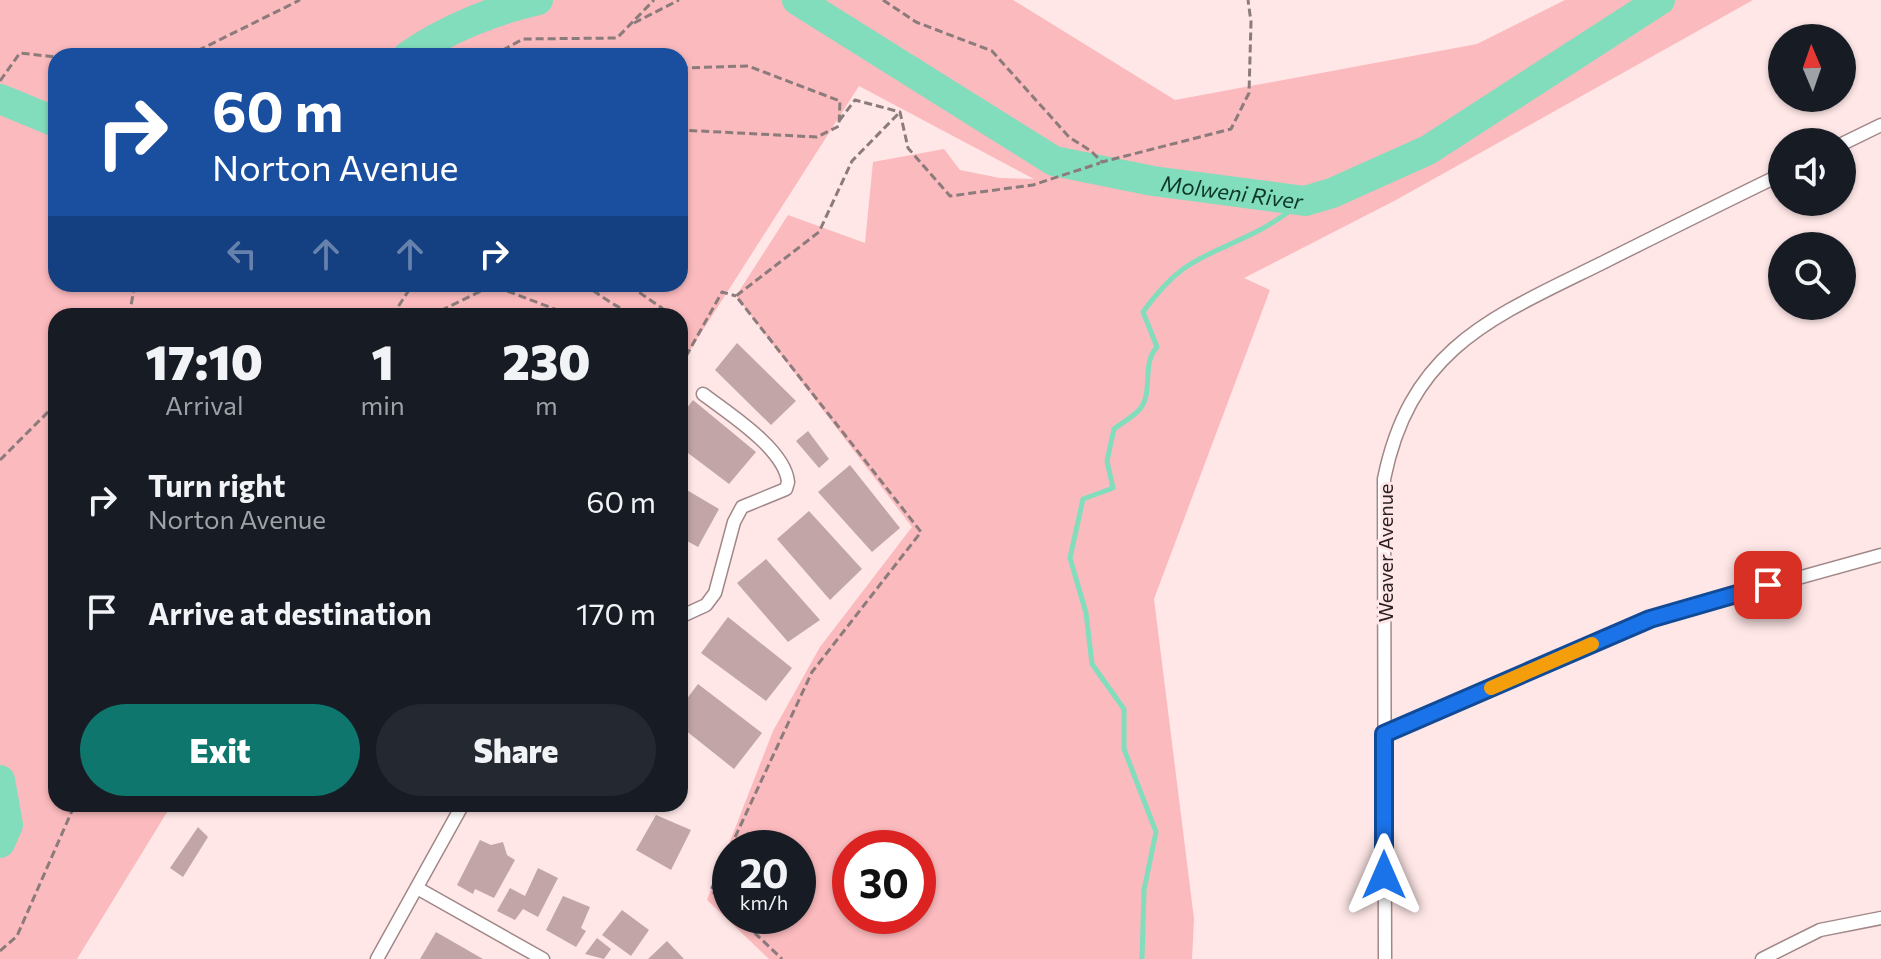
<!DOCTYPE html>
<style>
body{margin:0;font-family:Commissioner,sans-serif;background:#242831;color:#f1f3f6;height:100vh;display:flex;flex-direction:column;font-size:30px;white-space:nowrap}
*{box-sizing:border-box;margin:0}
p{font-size:26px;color:#9ea1a6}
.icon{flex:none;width:44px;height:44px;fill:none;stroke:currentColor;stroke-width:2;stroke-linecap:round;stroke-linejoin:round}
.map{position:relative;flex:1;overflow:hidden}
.sheet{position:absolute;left:48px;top:308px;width:640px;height:504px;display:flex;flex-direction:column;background:#171b24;border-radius:24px;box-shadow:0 2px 6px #0004}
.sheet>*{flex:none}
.banner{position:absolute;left:48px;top:48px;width:640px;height:244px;border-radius:24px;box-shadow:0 2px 6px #0004;background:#1a4fa0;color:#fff;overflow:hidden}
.needle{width:52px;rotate:358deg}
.buttons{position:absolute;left:1768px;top:24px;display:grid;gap:16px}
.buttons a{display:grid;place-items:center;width:88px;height:88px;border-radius:50%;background:#171b24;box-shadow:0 2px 6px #0004;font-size:40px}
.speed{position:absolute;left:712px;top:830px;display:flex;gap:16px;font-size:40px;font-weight:700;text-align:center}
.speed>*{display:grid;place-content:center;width:104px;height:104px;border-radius:50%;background:#171b24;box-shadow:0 2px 6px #0004;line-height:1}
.speed small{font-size:20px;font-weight:400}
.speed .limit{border:12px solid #d22;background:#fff;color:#111}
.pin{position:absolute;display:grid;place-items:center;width:68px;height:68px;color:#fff;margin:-34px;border-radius:16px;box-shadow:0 4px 12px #0006}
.me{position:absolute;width:88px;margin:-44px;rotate:0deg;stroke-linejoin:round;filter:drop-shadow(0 0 6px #0008)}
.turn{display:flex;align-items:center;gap:28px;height:168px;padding:0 32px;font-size:36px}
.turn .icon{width:104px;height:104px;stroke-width:2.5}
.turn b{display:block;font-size:56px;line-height:68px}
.lanes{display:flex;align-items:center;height:76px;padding:0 32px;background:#0003;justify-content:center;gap:40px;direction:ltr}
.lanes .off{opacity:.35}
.eta{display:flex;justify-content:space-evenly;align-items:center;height:136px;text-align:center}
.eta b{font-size:48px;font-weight:800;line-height:56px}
.button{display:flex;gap:16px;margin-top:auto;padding:16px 32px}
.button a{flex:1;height:92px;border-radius:48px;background:#0f766e;color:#fff;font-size:32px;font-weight:800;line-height:92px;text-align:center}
.button a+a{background:#242831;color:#f1f3f6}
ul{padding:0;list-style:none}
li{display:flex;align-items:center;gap:24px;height:112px;padding:0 32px}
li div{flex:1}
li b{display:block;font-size:30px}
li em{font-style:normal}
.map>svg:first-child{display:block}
.green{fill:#fbbabd;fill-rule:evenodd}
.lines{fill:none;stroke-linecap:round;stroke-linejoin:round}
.stream{stroke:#82ddbc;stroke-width:5}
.river{stroke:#82ddbc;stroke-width:30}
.building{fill:#c2a6a7}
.street-casing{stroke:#a28788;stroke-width:15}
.path{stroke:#8b7b7b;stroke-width:3;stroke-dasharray:8 4;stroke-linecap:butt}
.street{stroke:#fff;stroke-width:12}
.route-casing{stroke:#114b97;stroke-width:20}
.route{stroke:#1a73e8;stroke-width:14}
.slow{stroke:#f59e0b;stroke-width:14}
.labels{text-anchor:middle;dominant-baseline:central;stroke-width:6;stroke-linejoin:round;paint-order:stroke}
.street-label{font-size:20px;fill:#2b2021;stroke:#ffe7e7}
.water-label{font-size:22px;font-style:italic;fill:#0c372a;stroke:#ffe7e7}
</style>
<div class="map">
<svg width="1881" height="959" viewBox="0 0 1881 959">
<rect width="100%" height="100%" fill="#ffe7e7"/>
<path class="green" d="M0,0H1013L1175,100L1477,44L1565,0H1753L1396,200L1244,278L1270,290L1154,599L1194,919L1192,959H769L707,900L773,731L820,647L912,527L736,296L788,215L865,243L873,162L944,149L960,170L1000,178L1034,179L859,86L680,366V316H56V804H172L77,959H0ZM56,56H680V284H56ZM798,848V916H730V848ZM918,848V916H850V848Z"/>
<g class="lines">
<path class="stream" d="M1142,959L1144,890L1156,832L1124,749V709L1092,664L1086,613L1070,558L1083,499L1113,488L1107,461L1114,429C1122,423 1134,416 1140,409C1154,391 1141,364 1157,347L1143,312C1182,258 1202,259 1258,231C1274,223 1289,211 1305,201"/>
<g class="river">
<path id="s1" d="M797,0L1054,161L1153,181L1305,201L1332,193L1428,150L1660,0"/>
<path d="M408,56C444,30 494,10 538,0"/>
<path d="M0,99L56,122"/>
<path d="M0,780L8,825L0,843"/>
</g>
</g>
<path class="building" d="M737,343L796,401L771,425L715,370Z
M693,400L756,452L729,484L680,447V417Z
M808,431L829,459L819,468L796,441Z
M850,465L900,528L872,552L818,492Z
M680,486L719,509L698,547L680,537Z
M809,511L862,569L830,600L777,539Z
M766,559L820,620L788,642L737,583Z
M728,617L792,668L766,701L701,653Z
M698,684L762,733L734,769L680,726V708Z
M656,815L691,830L671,870L636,850Z
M198,827L208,837L183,877L170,868Z
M480,840L491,845L503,842L507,855L515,860L494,898L475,889L473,894L457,885Z
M538,868L558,878L538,917L523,909L515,920L497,911L510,888L525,896Z
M563,896L590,907L581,928L586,931L576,947L546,930Z
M622,910L649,930L631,956L602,935Z
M436,932L483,959H420Z
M597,938L611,949L604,959L585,954Z
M667,941L684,959H648Z"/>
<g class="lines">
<defs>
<path id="street" d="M1842,144L1881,125
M680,617L706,605L715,593L734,522L742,507L786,489L788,482C785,449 728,413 703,394
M1384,734L1650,619L1881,555
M417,888L543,959
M377,959L463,804
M1385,959L1384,479C1411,347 1493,317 1602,263C1662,233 1722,203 1782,174
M1762,959L1820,930L1881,918"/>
</defs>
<use href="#street" class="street-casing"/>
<path class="path" d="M883,0L916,22L992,51L1069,137L1091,151L1102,162L1231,129L1249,93L1251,22L1248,0
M634,23L679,0
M187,56L300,0
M492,56L523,39L617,38L654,0
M680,68L748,66L840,101L839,126L817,137L680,130
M0,81L20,53L56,57
M839,121L855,100L900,112L908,148L950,196L1033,185L1100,163
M583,284C606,298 636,327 662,308L627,284
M129,316L135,284
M392,316L413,284
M430,316L485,289H502L573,316
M680,367L722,292L736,296
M0,460L56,404
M730,848L812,672L921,532L736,296L819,232L852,161L900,112
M730,849L711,890L730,909
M737,916L782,959
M0,951L17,936L75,804"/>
<use href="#street" class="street"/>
</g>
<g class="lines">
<defs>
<path id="route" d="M1384,875V734L1650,619L1768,585"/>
</defs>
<use href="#route" class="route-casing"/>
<use href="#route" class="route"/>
<path class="slow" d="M1491,688L1592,644"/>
</g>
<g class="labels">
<g class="street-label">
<text transform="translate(1385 553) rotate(-90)">Weaver Avenue</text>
</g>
<g class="water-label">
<text stroke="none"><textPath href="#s1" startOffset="484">Molweni River</textPath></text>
</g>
</g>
</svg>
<div class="buttons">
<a><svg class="needle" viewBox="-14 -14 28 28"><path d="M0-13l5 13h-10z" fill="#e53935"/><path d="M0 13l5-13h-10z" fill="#9ea1a6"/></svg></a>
<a><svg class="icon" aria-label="sound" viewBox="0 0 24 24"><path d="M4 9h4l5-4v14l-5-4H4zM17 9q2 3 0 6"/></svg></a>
<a><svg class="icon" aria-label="search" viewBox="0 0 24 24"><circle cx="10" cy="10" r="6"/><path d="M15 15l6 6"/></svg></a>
</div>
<div class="speed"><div>20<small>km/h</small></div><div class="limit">30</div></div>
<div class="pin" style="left:1768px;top:585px;background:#d93025"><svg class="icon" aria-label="arrive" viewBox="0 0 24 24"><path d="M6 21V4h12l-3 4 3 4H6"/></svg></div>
<svg class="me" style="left:1384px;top:875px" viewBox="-20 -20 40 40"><path d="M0-17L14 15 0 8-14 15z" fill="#1a73e8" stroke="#fff" stroke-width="4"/></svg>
<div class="banner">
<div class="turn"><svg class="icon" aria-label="right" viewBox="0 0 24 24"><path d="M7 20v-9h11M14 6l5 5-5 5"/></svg><div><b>60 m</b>Norton Avenue</div></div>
<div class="lanes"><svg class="icon off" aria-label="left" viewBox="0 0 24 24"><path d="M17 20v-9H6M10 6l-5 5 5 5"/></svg><svg class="icon off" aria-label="ahead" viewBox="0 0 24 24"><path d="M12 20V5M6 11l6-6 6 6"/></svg><svg class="icon off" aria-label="ahead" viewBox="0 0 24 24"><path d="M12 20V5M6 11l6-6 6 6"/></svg><svg class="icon" aria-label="right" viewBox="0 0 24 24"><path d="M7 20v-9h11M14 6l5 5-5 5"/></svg></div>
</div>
<section class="sheet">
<div class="eta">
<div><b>17:10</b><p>Arrival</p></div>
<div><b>1</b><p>min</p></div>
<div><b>230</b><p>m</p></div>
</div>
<ul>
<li><svg class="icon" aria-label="right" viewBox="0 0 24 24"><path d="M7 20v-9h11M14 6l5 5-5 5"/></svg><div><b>Turn right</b><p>Norton Avenue</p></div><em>60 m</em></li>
<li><svg class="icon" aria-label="arrive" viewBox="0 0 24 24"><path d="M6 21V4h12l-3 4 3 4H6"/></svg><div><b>Arrive at destination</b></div><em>170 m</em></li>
</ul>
<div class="button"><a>Exit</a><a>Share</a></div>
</section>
</div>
